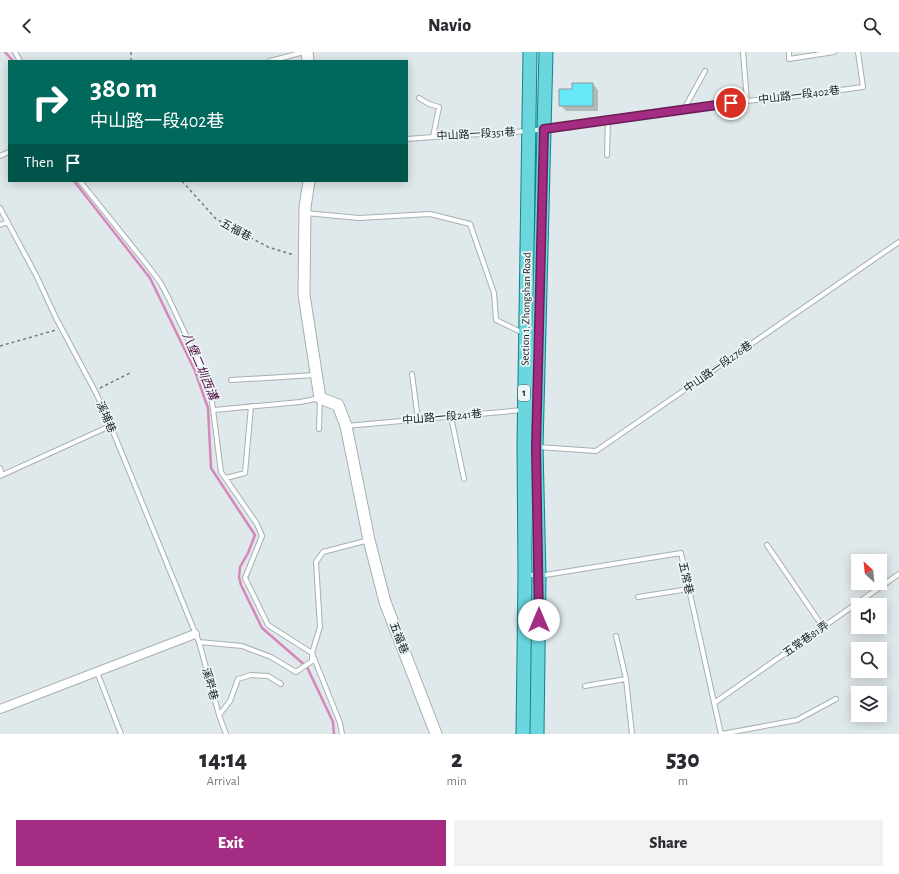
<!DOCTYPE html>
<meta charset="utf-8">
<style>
body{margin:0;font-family:"Alegreya Sans","Noto Sans TC",sans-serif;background:#f2f2f3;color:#2b2b33;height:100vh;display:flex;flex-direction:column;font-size:15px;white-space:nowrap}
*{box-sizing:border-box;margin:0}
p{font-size:13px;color:#7c7c81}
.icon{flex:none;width:22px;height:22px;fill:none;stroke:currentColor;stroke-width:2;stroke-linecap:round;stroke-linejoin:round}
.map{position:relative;height:682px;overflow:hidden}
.details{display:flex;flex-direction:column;background:#fff;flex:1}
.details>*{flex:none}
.guide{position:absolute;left:8px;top:8px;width:400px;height:122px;border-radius:0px;box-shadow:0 2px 10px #0003;background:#00695c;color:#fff;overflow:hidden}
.needle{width:26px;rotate:333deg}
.fabs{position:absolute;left:851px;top:502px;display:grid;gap:8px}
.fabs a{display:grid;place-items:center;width:36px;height:36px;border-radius:0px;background:#fff;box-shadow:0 2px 10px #0003;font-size:20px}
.pin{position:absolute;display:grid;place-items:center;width:34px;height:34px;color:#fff;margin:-17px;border:2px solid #fff;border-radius:50%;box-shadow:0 1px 4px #0007}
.me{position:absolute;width:44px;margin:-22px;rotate:0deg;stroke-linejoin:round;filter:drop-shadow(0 0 3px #0008)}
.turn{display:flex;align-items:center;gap:14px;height:84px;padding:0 16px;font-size:18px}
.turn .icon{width:52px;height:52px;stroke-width:2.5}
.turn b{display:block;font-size:28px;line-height:34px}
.then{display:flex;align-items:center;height:38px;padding:0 16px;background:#0003;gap:8px;font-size:15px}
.eta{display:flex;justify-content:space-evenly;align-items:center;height:68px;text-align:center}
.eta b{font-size:24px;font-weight:800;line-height:28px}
.primary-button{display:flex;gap:8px;margin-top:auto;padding:8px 16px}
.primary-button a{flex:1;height:46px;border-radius:0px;background:#a42c83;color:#fff;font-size:16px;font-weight:800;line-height:46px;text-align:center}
.primary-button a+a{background:#f2f2f3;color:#2b2b33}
header{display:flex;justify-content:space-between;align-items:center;height:52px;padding:0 16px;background:#fff;font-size:18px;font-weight:800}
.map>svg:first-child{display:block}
.shadow{fill:#0003}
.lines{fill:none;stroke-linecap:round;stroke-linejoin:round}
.stream{stroke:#d587ba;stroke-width:2.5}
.building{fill:#66e8f6;stroke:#8f9798}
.service-casing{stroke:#a7b0b1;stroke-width:6}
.minor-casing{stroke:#a7b0b1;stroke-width:10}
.tertiary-casing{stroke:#a7b0b1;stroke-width:13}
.primary-casing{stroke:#0f838d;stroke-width:15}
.path{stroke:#757b7c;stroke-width:1.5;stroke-dasharray:3 3;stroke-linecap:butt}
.service{stroke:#fff;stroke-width:4}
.minor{stroke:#fff;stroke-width:8}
.tertiary{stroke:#fff;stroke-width:11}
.primary{stroke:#6cd6df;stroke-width:13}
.route-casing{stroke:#6b1d55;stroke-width:10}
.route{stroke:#a42c83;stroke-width:7}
.labels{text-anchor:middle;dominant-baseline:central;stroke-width:3.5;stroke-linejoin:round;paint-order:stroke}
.shield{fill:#ecf6f7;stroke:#585e5e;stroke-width:1}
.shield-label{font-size:10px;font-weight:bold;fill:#191d1d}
.street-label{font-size:11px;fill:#191d1d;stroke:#ecf6f7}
.water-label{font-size:12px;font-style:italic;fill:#4f093d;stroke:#ecf6f7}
</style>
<header><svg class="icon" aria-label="back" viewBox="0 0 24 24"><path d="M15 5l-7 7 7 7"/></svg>Navio<svg class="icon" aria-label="search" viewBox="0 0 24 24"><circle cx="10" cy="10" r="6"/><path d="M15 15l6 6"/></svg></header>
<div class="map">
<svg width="899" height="682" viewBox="0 0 899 682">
<rect width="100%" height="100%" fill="#dfe8ea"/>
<path class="shadow" d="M593,32L598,38V59H566L560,53L573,38Z"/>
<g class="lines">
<path class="stream" d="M5,0L13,9
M74,129L150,226L195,319L208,356L211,416L255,483L248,501L240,515L239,525L241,533L262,576L307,615L333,670L334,682"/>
</g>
<path class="building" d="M572,31H593V54H559V37H572Z"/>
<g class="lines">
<defs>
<path id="service" d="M15,0L20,9
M743,0L747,49
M789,0V7L834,0
M270,9L304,0
M419,46L429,52L439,55L433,85
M684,57L705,19
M407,87L433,85L529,79L747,49L796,44L863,35L858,0
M607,103L608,67
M0,104L9,100
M80,129L148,214L160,230L168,245L210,334L221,420L257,472L262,484L245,526L268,573L312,601L340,671L342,682
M0,156L36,223L56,266L95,339L105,360L199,590L219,663L226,682
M305,161L359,166L430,162L470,172L494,241L496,268L523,281
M0,173L8,170
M412,322L418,368
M231,328L315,323
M214,358L300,350L320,346L319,377
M451,365L464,427
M346,374L523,358
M538,395L596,399L899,190
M0,416L2,423
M0,424L110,374
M226,426L245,421L251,354
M767,493L823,575
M526,522L539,524L681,501L721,682
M638,545L689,537
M616,584L626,627L632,682
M199,590L242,594L271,605L296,620L312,609V601L320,575L316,510L323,500L369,488
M97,620L121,682
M585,634L626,627
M714,651L899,522
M219,663L230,649L238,627L251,623L268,624L281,632
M722,682L797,668L836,647"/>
<path id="minor" d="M0,657L195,582"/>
<path id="tertiary" d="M307,0L308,9
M309,129L305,155L304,243L320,346L338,353L346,374L369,488L385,550L436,682"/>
<path id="primary" d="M523,682L525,522L524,393L530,0
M537,682L539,524L536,395L546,0"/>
</defs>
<use href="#service" class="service-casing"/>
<use href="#minor" class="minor-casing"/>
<use href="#tertiary" class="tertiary-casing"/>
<use href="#primary" class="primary-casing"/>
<path class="path" d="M131,9V0
M182,129L216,167L268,195L294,203
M0,294L56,278
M100,336L132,320"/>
<use href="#service" class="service"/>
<use href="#minor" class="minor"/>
<use href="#tertiary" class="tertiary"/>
<use href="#primary" class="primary"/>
</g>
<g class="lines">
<defs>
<path id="route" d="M539,568L536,395L544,77L731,51"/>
</defs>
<use href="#route" class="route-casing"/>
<use href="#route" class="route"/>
</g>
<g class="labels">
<rect class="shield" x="518" y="333" width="12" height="16" rx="3"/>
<g class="shield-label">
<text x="524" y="341">1</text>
</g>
<g class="street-label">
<text transform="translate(799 43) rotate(-7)">中山路一段402巷</text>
<text transform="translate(476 82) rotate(-3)">中山路一段351巷</text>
<text transform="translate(236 178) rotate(28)">五福巷</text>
<text transform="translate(526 257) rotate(-89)">Section 1, Zhongshan Road</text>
<text transform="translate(718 315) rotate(-35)">中山路一段276巷</text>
<text transform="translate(106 365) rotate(67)">溪埔巷</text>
<text transform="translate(442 365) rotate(-5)">中山路一段241巷</text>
<text transform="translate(686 526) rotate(77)">五常巷</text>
<text transform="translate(399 586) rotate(69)">五福巷</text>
<text transform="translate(806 587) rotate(-35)">五常巷81弄</text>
<text transform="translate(210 632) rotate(75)">溪畔巷</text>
</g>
<g class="water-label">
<text transform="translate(200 314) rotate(67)">八堡二圳西溝</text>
</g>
</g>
</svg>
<div class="fabs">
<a><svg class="needle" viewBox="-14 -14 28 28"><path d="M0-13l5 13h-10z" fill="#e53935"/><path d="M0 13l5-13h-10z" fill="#7c7c81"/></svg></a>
<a><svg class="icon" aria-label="sound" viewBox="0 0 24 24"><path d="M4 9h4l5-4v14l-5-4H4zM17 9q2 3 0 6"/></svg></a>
<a><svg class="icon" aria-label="search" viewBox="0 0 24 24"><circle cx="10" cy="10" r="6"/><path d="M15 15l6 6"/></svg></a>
<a><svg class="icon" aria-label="layers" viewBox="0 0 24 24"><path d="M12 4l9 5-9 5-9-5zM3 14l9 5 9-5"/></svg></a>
</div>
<div class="pin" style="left:731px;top:51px;background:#d93025"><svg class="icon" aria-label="arrive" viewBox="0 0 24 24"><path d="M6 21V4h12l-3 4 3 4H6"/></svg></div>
<svg class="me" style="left:539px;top:568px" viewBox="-20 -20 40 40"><circle r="19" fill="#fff"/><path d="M0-13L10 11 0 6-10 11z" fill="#a42c83"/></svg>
<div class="guide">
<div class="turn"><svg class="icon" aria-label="right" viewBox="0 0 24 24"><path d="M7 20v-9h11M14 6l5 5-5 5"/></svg><div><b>380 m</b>中山路一段402巷</div></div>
<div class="then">Then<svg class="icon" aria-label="arrive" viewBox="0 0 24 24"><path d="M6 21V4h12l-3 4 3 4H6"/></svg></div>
</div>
</div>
<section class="details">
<div class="eta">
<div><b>14:14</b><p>Arrival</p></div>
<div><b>2</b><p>min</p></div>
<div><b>530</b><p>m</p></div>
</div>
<div class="primary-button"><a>Exit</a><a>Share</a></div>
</section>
